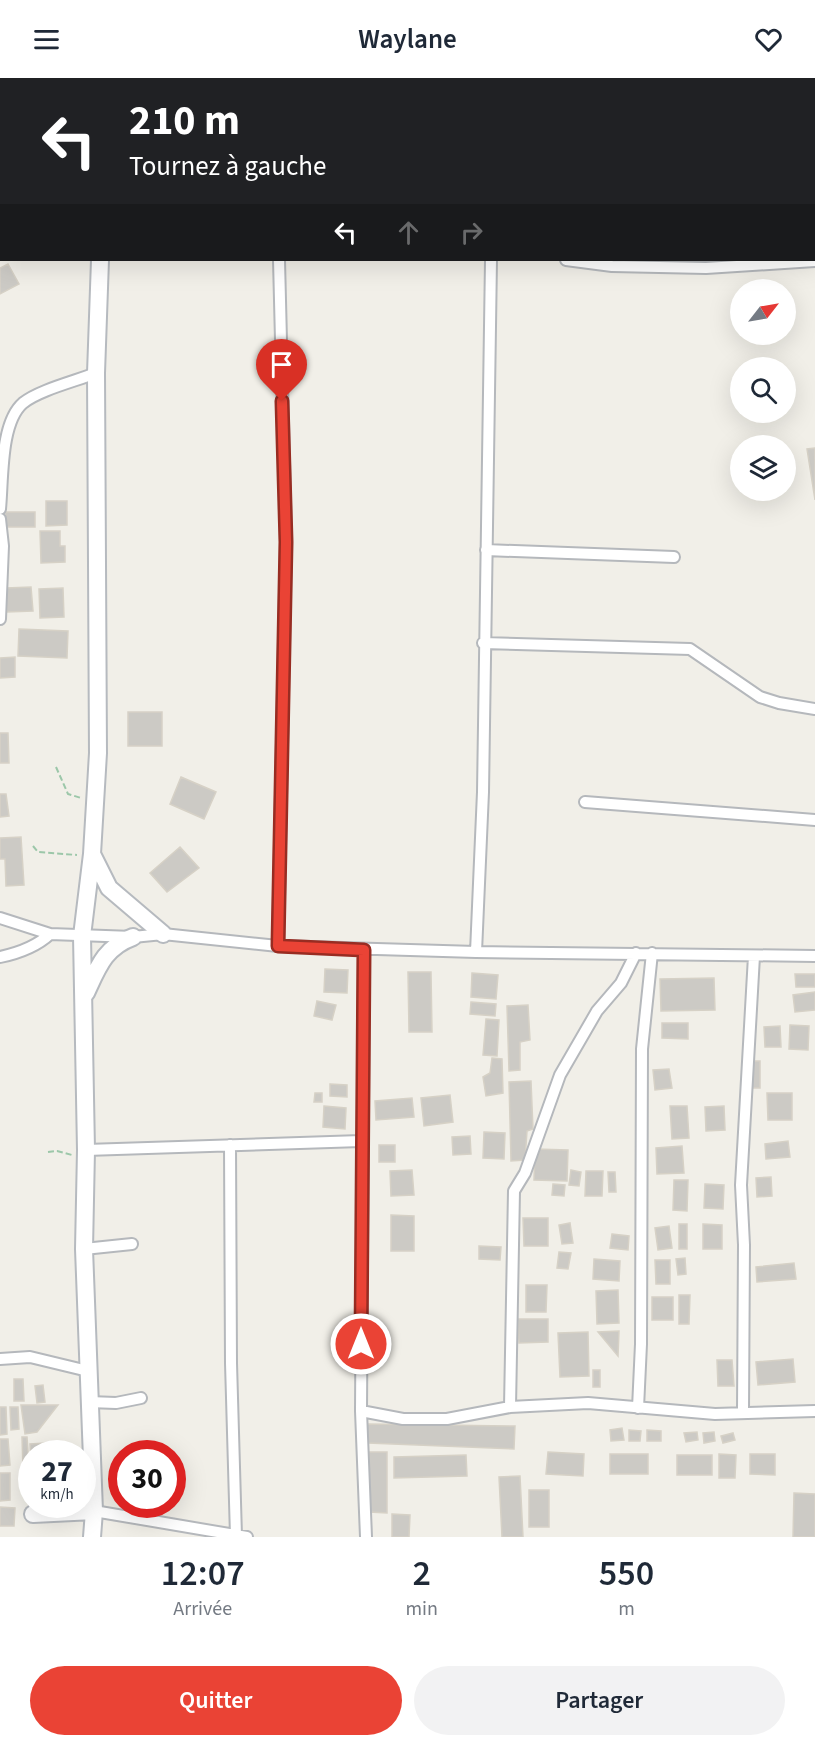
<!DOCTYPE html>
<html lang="fr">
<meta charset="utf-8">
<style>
body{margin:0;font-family:"Source Sans 3",sans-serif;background:#f2f2f3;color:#1f2937;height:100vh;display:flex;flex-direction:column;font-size:22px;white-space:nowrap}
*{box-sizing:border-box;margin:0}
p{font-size:20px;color:#747a83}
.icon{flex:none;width:33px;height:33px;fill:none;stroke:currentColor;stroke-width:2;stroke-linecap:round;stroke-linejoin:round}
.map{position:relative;height:1459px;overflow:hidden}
.side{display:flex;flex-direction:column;background:#fff;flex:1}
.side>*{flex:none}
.banner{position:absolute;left:0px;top:0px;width:816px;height:183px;box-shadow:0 6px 24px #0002;background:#202124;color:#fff;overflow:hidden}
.needle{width:39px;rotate:59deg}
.controls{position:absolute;left:730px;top:201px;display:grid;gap:12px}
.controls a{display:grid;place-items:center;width:66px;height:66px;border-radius:50%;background:#fff;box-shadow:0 6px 24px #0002;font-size:30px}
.speed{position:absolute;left:18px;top:1362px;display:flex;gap:12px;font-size:30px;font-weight:700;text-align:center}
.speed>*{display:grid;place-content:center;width:78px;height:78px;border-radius:50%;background:#fff;box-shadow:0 6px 24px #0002;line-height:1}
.speed small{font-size:15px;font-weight:400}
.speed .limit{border:9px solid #d22;background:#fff;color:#111}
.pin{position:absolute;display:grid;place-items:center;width:51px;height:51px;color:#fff;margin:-62px -26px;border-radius:50% 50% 50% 0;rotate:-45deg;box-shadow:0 0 6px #0007}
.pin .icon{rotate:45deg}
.me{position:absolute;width:66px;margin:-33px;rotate:0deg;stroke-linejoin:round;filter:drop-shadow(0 0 4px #0008)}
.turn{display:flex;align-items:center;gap:21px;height:126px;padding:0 30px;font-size:27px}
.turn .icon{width:78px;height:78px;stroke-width:2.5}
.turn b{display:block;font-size:42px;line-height:51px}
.lanes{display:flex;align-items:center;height:57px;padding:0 30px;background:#0003;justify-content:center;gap:30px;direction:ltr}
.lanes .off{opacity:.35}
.eta{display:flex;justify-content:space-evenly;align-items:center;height:102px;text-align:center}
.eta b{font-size:36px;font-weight:600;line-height:42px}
.button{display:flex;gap:12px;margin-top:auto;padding:12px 30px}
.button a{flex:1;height:69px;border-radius:36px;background:#ea4335;color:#fff;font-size:24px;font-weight:600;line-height:69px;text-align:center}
.button a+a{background:#f2f2f3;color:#1f2937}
header{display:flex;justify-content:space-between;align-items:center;height:78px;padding:0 30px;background:#fff;font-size:27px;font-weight:600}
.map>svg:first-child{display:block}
.building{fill:#cccac5;stroke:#d6d1c6;stroke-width:1.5}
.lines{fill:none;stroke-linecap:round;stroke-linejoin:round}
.street-casing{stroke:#b5b8bc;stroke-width:14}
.secondary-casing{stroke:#b6babf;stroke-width:20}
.path{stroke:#9cc7a9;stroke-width:2;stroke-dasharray:6 3;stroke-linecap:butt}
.street{stroke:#fff;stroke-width:10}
.secondary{stroke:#fff;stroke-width:16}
.route-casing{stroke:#982c22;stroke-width:15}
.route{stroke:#ea4335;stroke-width:10}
</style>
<header><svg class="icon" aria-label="menu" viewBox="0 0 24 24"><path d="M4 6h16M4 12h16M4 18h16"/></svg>Waylane<svg class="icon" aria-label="heart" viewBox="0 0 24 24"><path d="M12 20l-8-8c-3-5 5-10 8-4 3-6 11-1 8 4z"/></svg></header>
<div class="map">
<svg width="815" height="1459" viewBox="0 0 815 1459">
<rect width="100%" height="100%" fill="#f1efe8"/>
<path class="building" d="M8,186L19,206L0,216V190Z
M815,370V422L807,371Z
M46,423H67V447L46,448Z
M5,434H35V449H5Z
M40,453H60V468H65V484L41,485Z
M31,509L33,533L7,534L6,510Z
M63,510L64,539L40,540L39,511Z
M19,551L68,553L67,580L18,578Z
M15,579V599L0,600V580Z
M128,634H162V668H128Z
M0,655H8L9,685H0Z
M181,699L216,714L204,741L170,726Z
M0,716H6L9,738L0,739Z
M21,759L24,807L6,808L5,781H0V760Z
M180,769L199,790L167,814L150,795Z
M325,891L348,892L347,915L324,914Z
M408,894H431L432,954H409Z
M472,895L498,897L496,921L471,919Z
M795,896H815V909H796Z
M714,900L715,932L661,933L660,901Z
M815,914V932L795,934L793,917Z
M317,923L336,927L332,942L314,938Z
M471,924L496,926L495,938L470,936Z
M528,927L530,962L520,964V992L509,993L507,928Z
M486,941L499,942L497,978L483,977Z
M662,945H688V961L662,960Z
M790,947L809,948L808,972L789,971Z
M780,948L781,969H765L764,949Z
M492,980L502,981L503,1015L486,1018L483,999L490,995Z
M752,983H760V1010H752Z
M669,991L672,1010L655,1012L653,992Z
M531,1003L533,1051L527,1053L525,1082L511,1083L509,1004Z
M330,1006L347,1007V1019L330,1018Z
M315,1015H322V1024H314Z
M767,1015H792V1042H768Z
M450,1017L453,1044L424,1048L421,1020Z
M412,1020L414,1039L376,1042L375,1023Z
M324,1028L346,1030L345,1051L323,1049Z
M670,1028H687L689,1060L672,1061Z
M724,1028L725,1052L706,1053L705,1029Z
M484,1054L505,1055L504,1081L483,1080Z
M470,1058L471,1076L453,1077L452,1059Z
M788,1063L790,1079L766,1081L765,1066Z
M379,1067H395V1084H379Z
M682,1068L684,1095L657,1096L656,1070Z
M535,1071L568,1072L567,1103L534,1102Z
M412,1092L414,1117L391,1118L390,1093Z
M571,1092L581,1094L579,1108L569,1107Z
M586,1093H603L602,1118H585Z
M608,1094H615L616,1114H609Z
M771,1099L772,1118L757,1119L756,1100Z
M674,1102H688L687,1133L673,1132Z
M553,1106L565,1107L564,1118L552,1117Z
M705,1106L724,1107L723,1131L704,1130Z
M391,1137L414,1138V1173H391Z
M523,1140H548V1168H524Z
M570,1145L573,1165L562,1166L559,1147Z
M679,1146H687V1171H679Z
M703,1146L722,1147V1171H703Z
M669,1148L672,1170L658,1172L655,1150Z
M612,1156L629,1158L628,1172L610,1170Z
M479,1168L501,1169L500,1182L479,1181Z
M559,1174L571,1175L568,1191L557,1190Z
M685,1180L686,1196L678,1197L676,1181Z
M594,1181L620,1183L619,1203L593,1201Z
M655,1182H670V1206H656Z
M794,1185L796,1201L757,1204L756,1189Z
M526,1207H547L546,1234H526Z
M618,1212L619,1245L597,1246L596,1213Z
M679,1217H690L689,1246H679Z
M652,1219H673V1242H652Z
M518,1241H548V1264L519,1265Z
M619,1253L618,1278L598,1254Z
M588,1254L589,1298L560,1299L558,1255Z
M793,1281L795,1304L758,1307L756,1284Z
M717,1282H732L734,1308H718Z
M593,1292H600V1309H593Z
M14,1301H23L24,1323H14Z
M43,1307L45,1324L37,1325L35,1308Z
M21,1327H58L37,1354L25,1356Z
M0,1329H6L7,1356L0,1357Z
M10,1329H18L19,1351L11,1352Z
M366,1346L515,1348L514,1371L368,1365Z
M622,1350L624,1362L611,1363L610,1352Z
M629,1352L641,1353L640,1363H629Z
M647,1352L661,1353V1363H647Z
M697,1354L698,1362L686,1364L684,1355Z
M714,1354L715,1363L704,1365L703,1355Z
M733,1355L735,1362L723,1365L721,1358Z
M22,1359H27L29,1390L23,1391Z
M0,1361H8L10,1387L0,1388Z
M46,1365V1376H32L31,1381L30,1366Z
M369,1374H387V1435L369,1434Z
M548,1374L584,1376L583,1398L546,1396Z
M610,1376H648V1396H610Z
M719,1376L736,1377L735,1400H719Z
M750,1376H775V1397L750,1396Z
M466,1377L467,1398L394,1400V1379Z
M677,1377H712V1397H677Z
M0,1395H10V1422L0,1423Z
M520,1398L523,1459H502L499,1399Z
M529,1412H549V1449H529Z
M794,1415L815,1416V1459H793Z
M0,1429L15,1430L14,1448H0Z
M392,1436L410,1437L409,1459H392Z"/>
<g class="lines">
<defs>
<path id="street" d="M500,0V2
M341,2V0
M814,48H815
M566,182L612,188L706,190L815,183
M0,431C3,401 0,345 23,325C39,312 76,303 96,295
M0,441L3,468L0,541
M486,472L674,479
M483,565L690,571L760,619L779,625L815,631
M585,724L815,742
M0,840L50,856L133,859L163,856L278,868L476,874L815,878
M278,868L286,464L279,182
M364,872L361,1333L366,1459
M476,874L483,714L491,182
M0,879C19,875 36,869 50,856
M230,1067L231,1285L236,1458
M86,1072L361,1063
M84,1171L132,1166
M0,1281L30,1279L88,1293
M89,1324L116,1325L141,1320
M510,1329L514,1113L525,1095L560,997L597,933L621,905L636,875
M638,1330L641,1266L642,971L652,875
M361,1333L403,1341H447L510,1329L588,1325L715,1336L815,1333
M743,1334L744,1167L741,1107L754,878
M94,1433L247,1459"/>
<path id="secondary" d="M40,0L43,2
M102,0V2
M92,776L109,810L163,856
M86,915C98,889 105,869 133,859
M33,1436L94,1433
M92,1459L94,1433L84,1171L86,1072L82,858L92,776L98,675L96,295L100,182"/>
</defs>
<use href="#street" class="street-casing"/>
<use href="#secondary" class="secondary-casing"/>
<path class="path" d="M56,689L68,716L81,720
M33,768L38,774L77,777
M48,1074L57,1073L72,1077"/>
<use href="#street" class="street"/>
<use href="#secondary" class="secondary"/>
</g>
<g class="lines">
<defs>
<path id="route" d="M282,323L286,464L278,868L364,872L361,1266"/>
</defs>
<use href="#route" class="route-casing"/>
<use href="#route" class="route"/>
</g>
</svg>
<div class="controls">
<a><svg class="needle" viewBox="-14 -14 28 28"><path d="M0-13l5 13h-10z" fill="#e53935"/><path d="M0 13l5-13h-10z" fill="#747a83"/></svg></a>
<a><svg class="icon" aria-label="search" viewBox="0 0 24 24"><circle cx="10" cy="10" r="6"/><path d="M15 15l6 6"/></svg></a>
<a><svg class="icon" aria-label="layers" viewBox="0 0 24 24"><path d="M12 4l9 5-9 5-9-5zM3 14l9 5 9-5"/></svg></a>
</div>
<div class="speed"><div>27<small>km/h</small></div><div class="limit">30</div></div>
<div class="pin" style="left:282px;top:323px;background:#d93025"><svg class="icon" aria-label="arrive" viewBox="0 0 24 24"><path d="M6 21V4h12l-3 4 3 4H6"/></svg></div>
<svg class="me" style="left:361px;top:1266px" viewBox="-20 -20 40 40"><circle r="17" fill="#ea4335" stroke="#fff" stroke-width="3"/><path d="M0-11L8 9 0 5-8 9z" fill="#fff"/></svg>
<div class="banner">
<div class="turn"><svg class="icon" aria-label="left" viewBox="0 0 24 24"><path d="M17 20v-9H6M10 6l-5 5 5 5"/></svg><div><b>210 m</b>Tournez à gauche</div></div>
<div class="lanes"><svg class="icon" aria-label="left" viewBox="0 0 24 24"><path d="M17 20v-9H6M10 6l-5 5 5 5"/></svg><svg class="icon off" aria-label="ahead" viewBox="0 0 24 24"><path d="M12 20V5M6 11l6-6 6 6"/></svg><svg class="icon off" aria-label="right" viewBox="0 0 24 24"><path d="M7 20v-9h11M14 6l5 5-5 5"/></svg></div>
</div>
</div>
<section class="side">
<div class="eta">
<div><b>12:07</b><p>Arrivée</p></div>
<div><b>2</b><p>min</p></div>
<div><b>550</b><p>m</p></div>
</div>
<div class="button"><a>Quitter</a><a>Partager</a></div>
</section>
